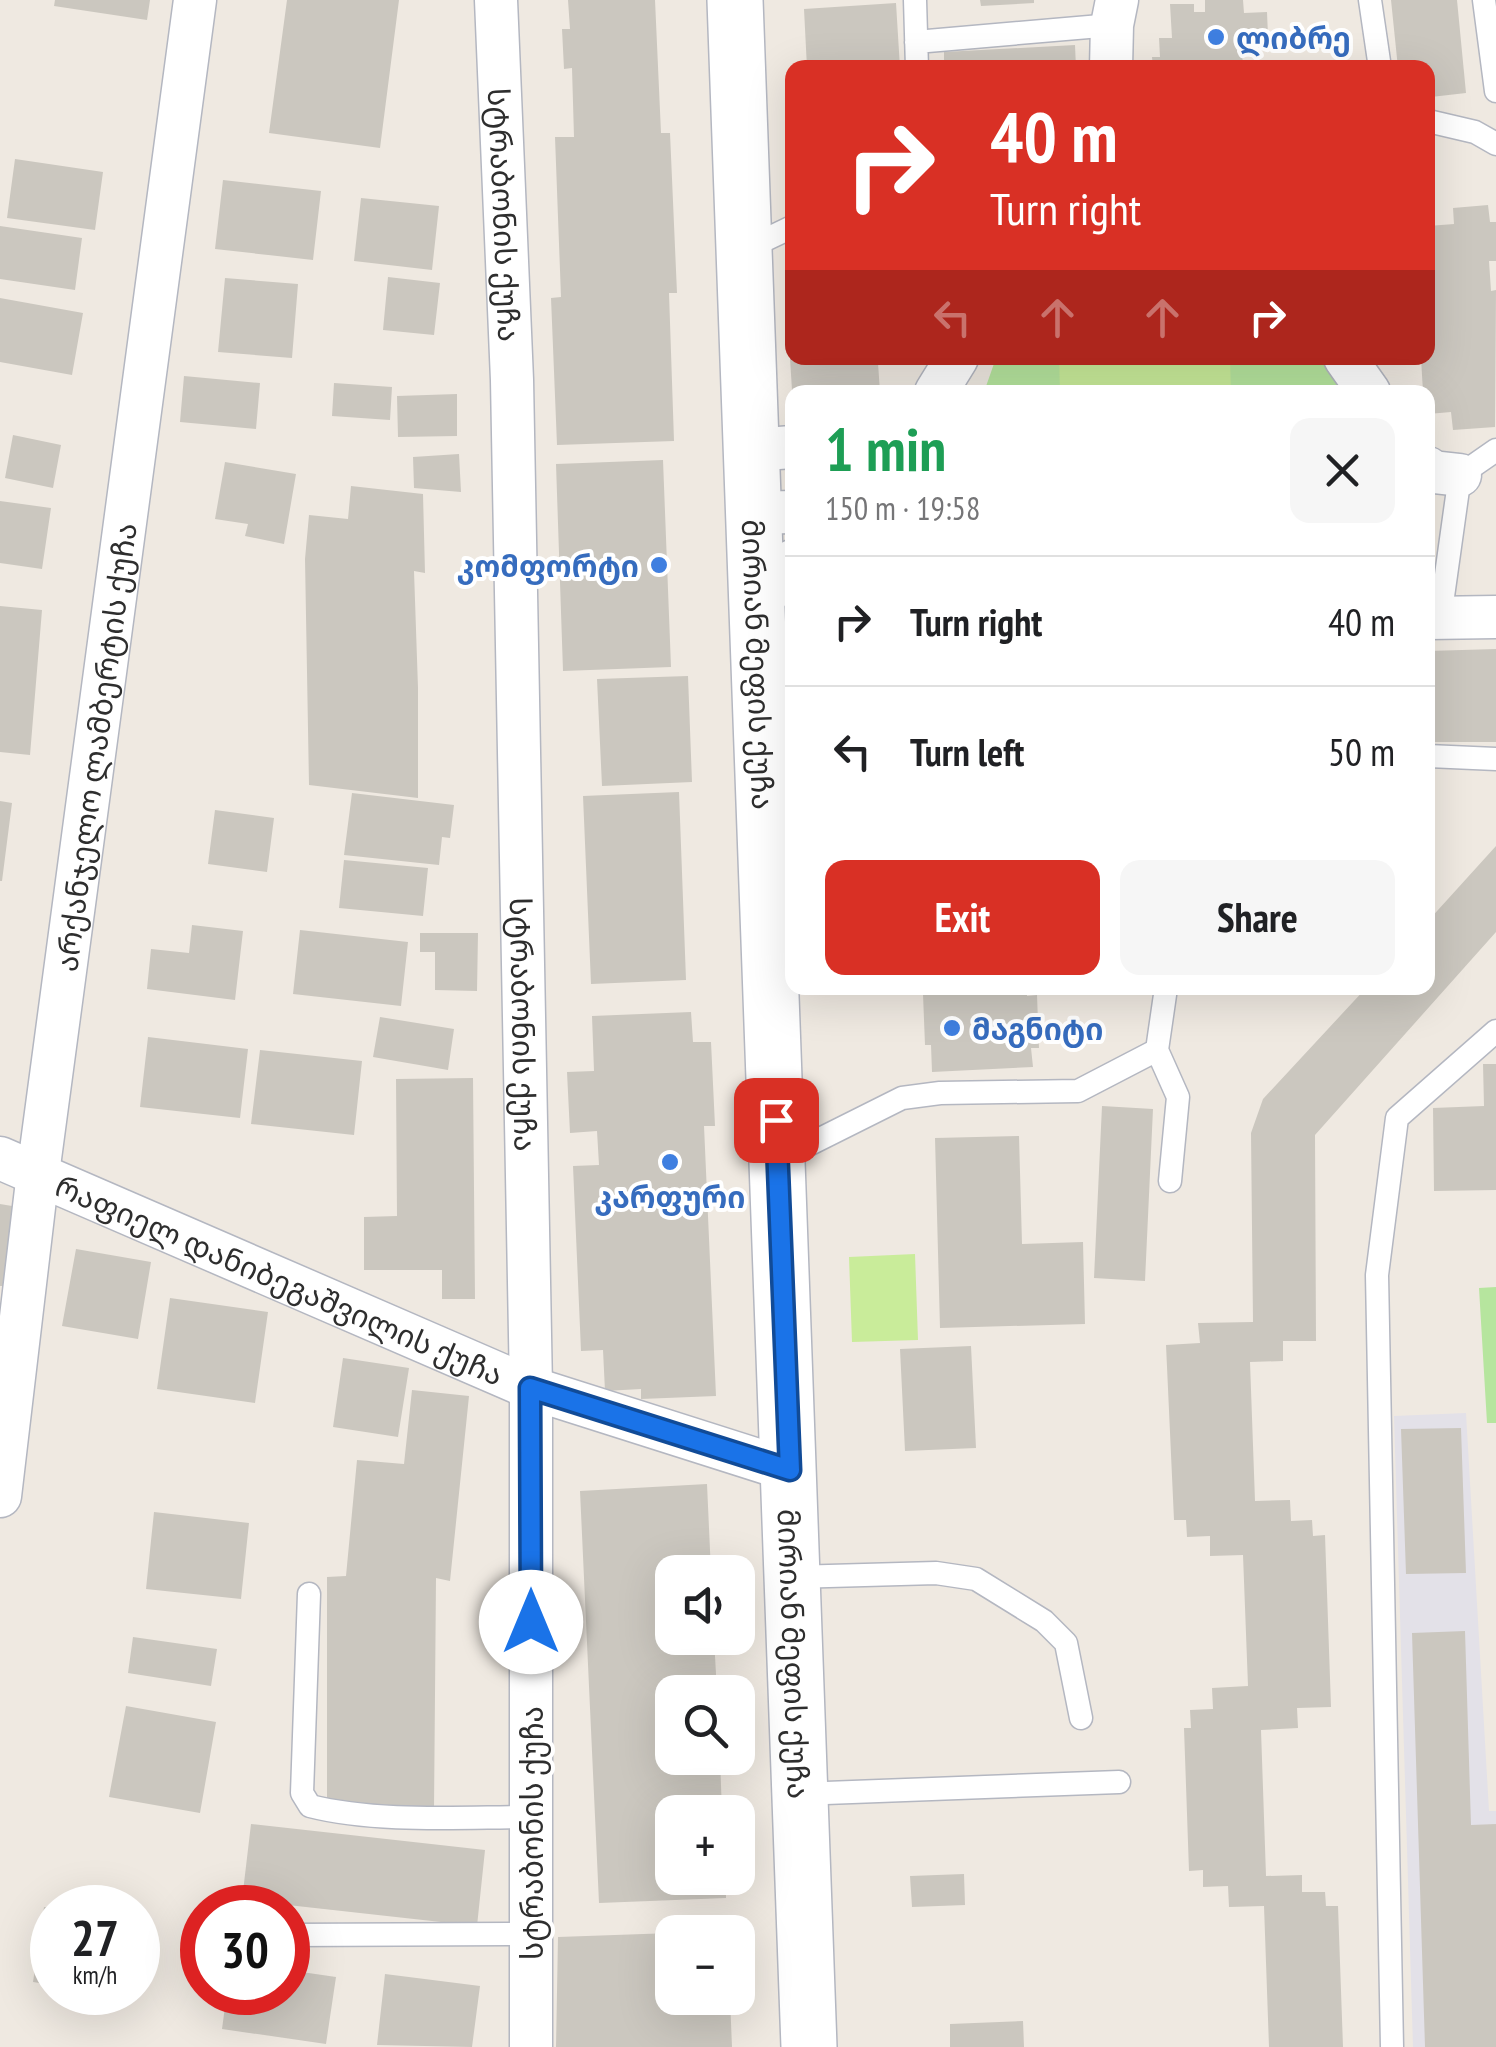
<!DOCTYPE html>
<meta charset="utf-8">
<style>
body{margin:0;font-family:"PT Sans Narrow","Noto Sans Georgian",sans-serif;background:#f6f6f6;color:#202124;height:100vh;display:flex;flex-direction:column;font-size:38px;white-space:nowrap}
*{box-sizing:border-box;margin:0}
p{font-size:32px;color:#757577}
.icon{flex:none;width:55px;height:55px;fill:none;stroke:currentColor;stroke-width:2;stroke-linecap:round;stroke-linejoin:round}
.map{position:relative;flex:1;overflow:hidden}
.panel{position:absolute;left:785px;top:385px;width:650px;height:610px;display:flex;flex-direction:column;background:#fff;border-radius:20px;box-shadow:0 10px 40px #0002}
.panel>*{flex:none}
.hud{position:absolute;left:785px;top:60px;width:650px;height:305px;border-radius:20px;box-shadow:0 10px 40px #0002;background:#d93025;color:#fff;overflow:hidden}
.fabs{position:absolute;left:655px;top:1555px;display:grid;gap:20px}
.fabs a{display:grid;place-items:center;width:100px;height:100px;border-radius:20px;background:#fff;box-shadow:0 10px 40px #0002;font-size:50px}
.speed{position:absolute;left:30px;top:1885px;display:flex;gap:20px;font-size:50px;font-weight:700;text-align:center}
.speed>*{display:grid;place-content:center;width:130px;height:130px;border-radius:50%;background:#fff;box-shadow:0 10px 40px #0002;line-height:1}
.speed small{font-size:25px;font-weight:400}
.speed .limit{border:15px solid #d22;background:#fff;color:#111}
.pin{position:absolute;display:grid;place-items:center;width:85px;height:85px;color:#fff;margin:-42px;border-radius:20px;box-shadow:0 5px 15px #0006}
.me{position:absolute;width:110px;margin:-55px;rotate:0deg;stroke-linejoin:round;filter:drop-shadow(0 0 8px #0008)}
.turn{display:flex;align-items:center;gap:35px;height:210px;padding:0 40px;font-size:45px}
.turn .icon{width:130px;height:130px;stroke-width:2.5}
.turn b{display:block;font-size:70px;line-height:85px}
.lanes{display:flex;align-items:center;height:95px;padding:0 40px;background:#0003;justify-content:center;gap:50px;direction:ltr}
.lanes .off{opacity:.35}
.round{display:grid;place-items:center;flex:none;width:105px;height:105px;border-radius:20px;background:#f6f6f6}
.head{display:flex;align-items:center;justify-content:space-between;height:170px;padding:0 40px}
h1{font-size:60px;font-weight:800;line-height:75px;color:#1e9e55}
.button{display:flex;gap:20px;margin-top:auto;padding:20px 40px}
.button a{flex:1;height:115px;border-radius:20px;background:#d93025;color:#fff;font-size:40px;font-weight:800;line-height:115px;text-align:center}
.button a+a{background:#f6f6f6;color:#202124}
ul{padding:0;list-style:none}
li{display:flex;align-items:center;gap:30px;height:130px;padding:0 40px;border-top:2px solid #e0e0e0}
li div{flex:1}
li b{display:block;font-size:38px}
li em{font-style:normal}
.map>svg:first-child{display:block}
.industrial{fill:#e3e1e8}
.green{fill:#b6e59e}
.pitch{fill:#c9ec9a}
.building{fill:#cbc7bf}
.lines{fill:none;stroke-linecap:round;stroke-linejoin:round}
.lane-casing{stroke:#b4b7c1;stroke-width:25}
.street-casing{stroke:#b4b7c1;stroke-width:45}
.secondary-casing{stroke:#b4b7c1;stroke-width:58}
.lane{stroke:#fff;stroke-width:22}
.street{stroke:#fff;stroke-width:42}
.secondary{stroke:#fff;stroke-width:55}
.route-casing{stroke:#114b97;stroke-width:25}
.route{stroke:#1a73e8;stroke-width:18}
.shop-dot{fill:#3f7fe0;stroke:#fff;stroke-width:4}
.labels{text-anchor:middle;dominant-baseline:central;stroke-width:8;stroke-linejoin:round;paint-order:stroke}
.shop-label{font-size:30px;font-weight:bold;fill:#366cbe;stroke:#fff;text-anchor:start}
.street-label{font-size:30px;fill:#2e2e2e;stroke:#fff}
</style>
<div class="map">
<svg width="1496" height="2047" viewBox="0 0 1496 2047">
<rect width="100%" height="100%" fill="#efe9e1"/>
<path class="industrial" d="M1466,1413L1489,1811H1496V2047H1413L1394,1416Z"/>
<path class="green" d="M996,358H1316L1336,366L1337,392H984Z
M1496,1287V1423H1487L1479,1288Z"/>
<path class="pitch" d="M1059,358H1230L1231,392H1060Z
M915,1254L918,1340L852,1342L849,1257Z"/>
<path class="building" d="M55,0H150L147,20L54,6Z
M287,0H399L380,148L269,133Z
M568,0H655L661,133H670L677,293H669L674,441L557,445L551,298L561,297L555,137H574L572,68L564,69L562,29H570Z
M980,0H1034V3L981,6Z
M1205,0H1243L1244,13L1267,12L1268,36H1260V48L1242,49L1243,68H1153L1152,57H1160L1159,38H1172L1170,4H1194V12H1205Z
M1391,0H1457L1466,93L1431,97L1428,68H1398Z
M896,3L900,68H807L804,9Z
M1075,45L1076,68H944V52Z
M15,159L103,172L95,230L7,218Z
M223,180L321,191L313,260L215,249Z
M361,198L439,206L432,270L354,261Z
M1488,205L1490,222H1496V261H1489L1491,291L1496,290L1495,427L1453,430L1451,412L1428,414V392H1423L1421,358H1428V226L1454,224L1453,208Z
M0,226L82,238L75,290L0,279Z
M388,277L440,283L434,335L383,330Z
M225,278L298,284L292,358L218,352Z
M0,298L83,313L72,375L0,362Z
M790,358H868V364L878,363L880,392L792,390Z
M184,376L260,383L256,429L180,422Z
M334,383L392,387L390,420L332,416Z
M457,394V436L398,437L397,396Z
M13,435L61,445L53,488L5,478Z
M459,454L461,492L414,488L413,457Z
M663,460L671,667L563,671L556,464Z
M225,462L296,474L284,544L245,536L248,524L215,519Z
M351,486L423,494L425,573L414,571L418,688V798L309,785L305,559L309,515L348,519Z
M0,501L51,508L42,569L0,563Z
M0,606L42,610L30,755L0,752Z
M1496,649V742H1428V651Z
M688,676L692,782L602,786L597,679Z
M679,792L686,980L591,984L583,796Z
M352,793L454,805L450,838L442,837L439,865L344,855Z
M0,801L12,803L2,881H0Z
M215,810L274,818L267,872L208,864Z
M1496,846V932L1315,1135L1316,1341H1283V1361L1250,1362L1255,1501L1290,1500L1291,1521L1312,1520L1313,1536L1325,1535L1331,1707L1297,1708L1298,1728L1261,1730L1266,1876L1302,1875V1892H1325L1326,1906H1338L1343,2047H1269L1264,1906L1229,1907L1228,1886L1203,1887V1870L1189,1871L1184,1728H1191L1190,1710L1213,1709L1212,1688L1248,1686L1243,1555L1210,1556V1536L1187,1537L1186,1520H1174L1166,1345L1200,1343L1198,1323L1253,1322L1251,1133L1263,1099L1366,988H1428V921Z
M344,860L428,868L423,916L339,908Z
M192,925L243,931L235,1000L147,989L151,949L189,953Z
M300,930L408,942L401,1006L293,994Z
M420,933H478L477,991L435,990V952H420Z
M929,988H1027V996L1037,995L1039,1048H1031L1033,1067L932,1072L931,1045H925L923,994H929Z
M691,1012L693,1042H711L715,1126H704L716,1396L641,1399V1389L605,1391L603,1350L581,1351L573,1166L599,1165L597,1131L570,1133L567,1072L594,1071L592,1016Z
M380,1017L454,1029L448,1070L373,1057Z
M148,1037L248,1049L240,1118L140,1107Z
M260,1050L362,1061L354,1135L251,1124Z
M1483,1064H1496V1190L1434,1191L1433,1108L1484,1106Z
M473,1078L475,1299H442V1270H364V1217L397,1216L396,1079Z
M1102,1106L1153,1109L1145,1281L1094,1278Z
M1019,1136L1022,1244L1083,1242L1085,1324L940,1328L935,1138Z
M0,1204L18,1207L5,1286H0Z
M76,1249L151,1262L138,1339L62,1326Z
M170,1298L268,1312L255,1403L157,1389Z
M971,1346L976,1448L905,1451L900,1349Z
M343,1358L409,1368L398,1437L333,1427Z
M412,1390L469,1396L450,1581L436,1578L434,1809L327,1808V1577L346,1576L357,1460L404,1464Z
M1461,1428L1466,1573L1406,1574L1401,1429Z
M707,1484L711,1572H672V1638H714L717,1692H672V1758H720L722,1812H672V1878H726V1898L599,1903L580,1491Z
M154,1512L249,1523L241,1599L146,1589Z
M1465,1631L1471,1825L1496,1824V2047H1425L1412,1633Z
M133,1637L217,1649L211,1686L128,1673Z
M126,1706L216,1722L200,1813L109,1797Z
M251,1824L485,1850L477,1926L242,1900Z
M964,1874L965,1905L912,1907L910,1876Z
M44,1907L52,1908V1985L33,1982Z
M672,1933V1998H730L732,2047H556L558,1937Z
M288,1970L336,1977L326,2044L222,2029L227,1992H288Z
M385,1974L480,1986L472,2047L377,2045Z
M1023,2021L1024,2047H950V2024Z"/>
<g class="lines">
<defs>
<path id="lane" d="M915,0L917,68
M1370,0L1380,68
M1484,0L1496,91
M916,42L1112,25
M1428,121L1475,132L1496,144
M744,250L792,227
M1440,618L1460,475L1496,450
M1428,756L1496,759
M1166,988L1157,1050L1178,1097L1170,1181
M780,1159L902,1098L940,1093L1078,1091L1157,1050
M793,1577L936,1573L976,1579L1044,1621L1066,1643L1081,1718
M309,1594L302,1793L310,1806C377,1823 462,1817 531,1817
M799,1794L1119,1782
M288,1935L531,1934
M1392,2047L1377,1275L1397,1118L1496,1031"/>
<g id="street">
<path id="s1" d="M496,0L512,380L531,1388V2047"/>
<path d="M1111,68L1112,25L1117,0"/>
<path d="M1345,358L1369,392"/>
<path d="M936,392L957,358"/>
<path d="M752,450L792,447"/>
<path d="M1428,468L1433,472L1460,475"/>
<path d="M754,513L792,512"/>
<path d="M758,606L792,561"/>
<path d="M1428,618L1496,617"/>
<path id="s2" d="M0,1158L531,1388L789,1470"/>
<path id="s3" d="M0,1496L38,1173L195,0"/>
</g>
<g id="secondary">
<path id="s4" d="M735,0L809,2047"/>
</g>
</defs>
<use href="#lane" class="lane-casing"/>
<use href="#street" class="street-casing"/>
<use href="#secondary" class="secondary-casing"/>
<use href="#lane" class="lane"/>
<use href="#street" class="street"/>
<use href="#secondary" class="secondary"/>
</g>
<g class="lines">
<defs>
<path id="route" d="M531,1622L530,1388L790,1470L776,1120"/>
</defs>
<use href="#route" class="route-casing"/>
<use href="#route" class="route"/>
</g>
<g class="shop-dot">
<circle cx="1216" cy="37" r="10"/>
<circle cx="659" cy="565" r="10"/>
<circle cx="952" cy="1028" r="10"/>
<circle cx="670" cy="1162" r="10"/>
</g>
<g class="labels">
<g class="shop-label">
<text x="1236" y="37">ლიბრე</text>
<text x="639" y="565" text-anchor="end">კომფორტი</text>
<text x="972" y="1028">მაგნიტი</text>
<text x="670" y="1196" text-anchor="middle">კარფური</text>
</g>
<g class="street-label">
<text stroke="none"><textPath href="#s1" startOffset="215">სტრაბონის ქუჩა</textPath></text>
<text stroke="none"><textPath href="#s4" startOffset="665">მირიან მეფის ქუჩა</textPath></text>
<text stroke="none"><textPath href="#s3" startOffset="755">არქანჯელო ლამბერტის ქუჩა</textPath></text>
<text stroke="none"><textPath href="#s1" startOffset="1025">სტრაბონის ქუჩა</textPath></text>
<text stroke="none"><textPath href="#s2" startOffset="305">რაფიელ დანიბეგაშვილის ქუჩა</textPath></text>
<text stroke="none"><textPath href="#s4" startOffset="1655">მირიან მეფის ქუჩა</textPath></text>
<text transform="translate(531 1833) rotate(-90)">სტრაბონის ქუჩა</text>
</g>
</g>
</svg>
<div class="fabs">
<a><svg class="icon" aria-label="sound" viewBox="0 0 24 24"><path d="M4 9h4l5-4v14l-5-4H4zM17 9q2 3 0 6"/></svg></a>
<a><svg class="icon" aria-label="search" viewBox="0 0 24 24"><circle cx="10" cy="10" r="6"/><path d="M15 15l6 6"/></svg></a>
<a>+</a>
<a>−</a>
</div>
<div class="speed"><div>27<small>km/h</small></div><div class="limit">30</div></div>
<div class="pin" style="left:776px;top:1120px;background:#d93025"><svg class="icon" aria-label="arrive" viewBox="0 0 24 24"><path d="M6 21V4h12l-3 4 3 4H6"/></svg></div>
<svg class="me" style="left:531px;top:1622px" viewBox="-20 -20 40 40"><circle r="19" fill="#fff"/><path d="M0-13L10 11 0 6-10 11z" fill="#1a73e8"/></svg>
<div class="hud">
<div class="turn"><svg class="icon" aria-label="right" viewBox="0 0 24 24"><path d="M7 20v-9h11M14 6l5 5-5 5"/></svg><div><b>40 m</b>Turn right</div></div>
<div class="lanes"><svg class="icon off" aria-label="left" viewBox="0 0 24 24"><path d="M17 20v-9H6M10 6l-5 5 5 5"/></svg><svg class="icon off" aria-label="ahead" viewBox="0 0 24 24"><path d="M12 20V5M6 11l6-6 6 6"/></svg><svg class="icon off" aria-label="ahead" viewBox="0 0 24 24"><path d="M12 20V5M6 11l6-6 6 6"/></svg><svg class="icon" aria-label="right" viewBox="0 0 24 24"><path d="M7 20v-9h11M14 6l5 5-5 5"/></svg></div>
</div>
<section class="panel">
<div class="head"><div><h1>1 min</h1><p>150 m · 19:58</p></div><a class="round"><svg class="icon" aria-label="close" viewBox="0 0 24 24"><path d="M6 6l12 12M18 6L6 18"/></svg></a></div>
<ul>
<li><svg class="icon" aria-label="right" viewBox="0 0 24 24"><path d="M7 20v-9h11M14 6l5 5-5 5"/></svg><div><b>Turn right</b></div><em>40 m</em></li>
<li><svg class="icon" aria-label="left" viewBox="0 0 24 24"><path d="M17 20v-9H6M10 6l-5 5 5 5"/></svg><div><b>Turn left</b></div><em>50 m</em></li>
</ul>
<div class="button"><a>Exit</a><a>Share</a></div>
</section>
</div>
